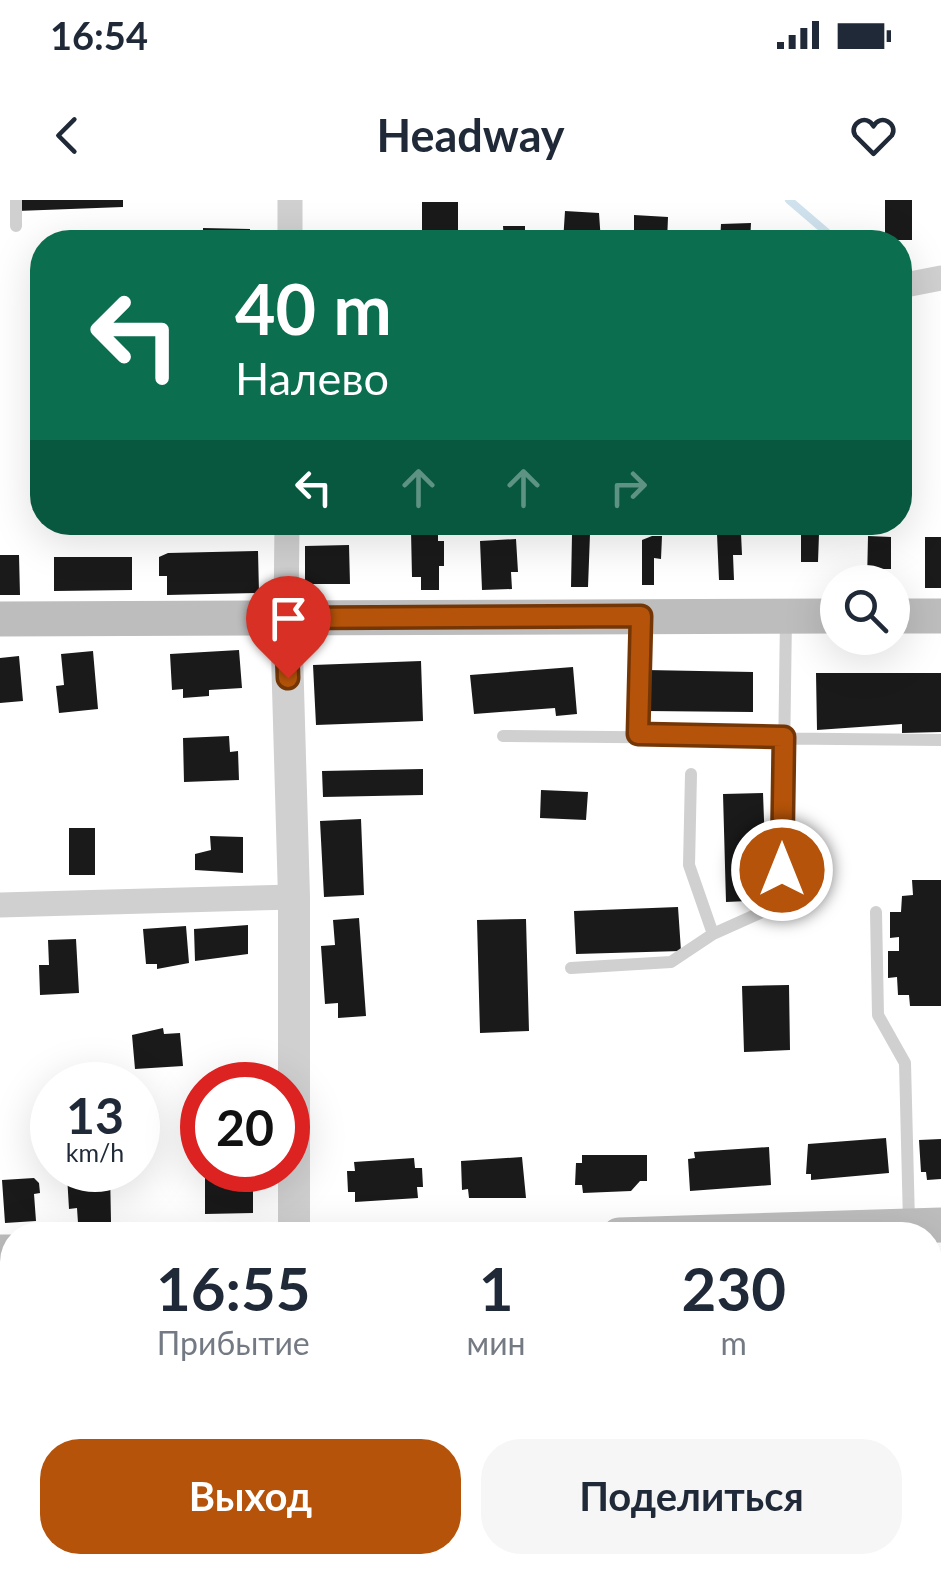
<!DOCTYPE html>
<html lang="ru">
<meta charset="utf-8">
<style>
body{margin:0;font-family:Lato,sans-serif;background:#f6f6f7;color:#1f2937;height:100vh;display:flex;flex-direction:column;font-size:38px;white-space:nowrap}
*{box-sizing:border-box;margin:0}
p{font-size:32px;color:#747a83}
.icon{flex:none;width:55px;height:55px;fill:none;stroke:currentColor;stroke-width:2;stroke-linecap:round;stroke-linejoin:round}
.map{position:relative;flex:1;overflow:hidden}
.side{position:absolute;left:0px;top:1022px;width:942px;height:352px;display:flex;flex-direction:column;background:#fff;border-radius:40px 40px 0 0;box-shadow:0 10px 40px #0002}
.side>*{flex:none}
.hud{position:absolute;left:30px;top:30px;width:882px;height:305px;border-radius:40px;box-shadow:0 10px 40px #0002;background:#0b6e4f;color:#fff;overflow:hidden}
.fabs{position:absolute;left:820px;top:365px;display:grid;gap:20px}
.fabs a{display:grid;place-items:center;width:90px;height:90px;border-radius:50%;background:#fff;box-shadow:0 10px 40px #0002;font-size:50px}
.speed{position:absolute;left:30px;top:862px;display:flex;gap:20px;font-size:50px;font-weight:700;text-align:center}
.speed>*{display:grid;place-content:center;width:130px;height:130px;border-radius:50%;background:#fff;box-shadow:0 10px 40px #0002;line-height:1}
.speed small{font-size:25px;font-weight:400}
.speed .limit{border:15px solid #d22;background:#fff;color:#111}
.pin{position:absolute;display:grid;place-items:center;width:85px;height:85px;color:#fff;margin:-102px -42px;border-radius:50% 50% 50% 0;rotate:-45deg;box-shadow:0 0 10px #0007}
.pin .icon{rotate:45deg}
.me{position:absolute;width:110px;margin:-55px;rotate:0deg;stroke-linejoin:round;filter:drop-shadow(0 0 8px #0008)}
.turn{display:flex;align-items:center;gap:35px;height:210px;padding:0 40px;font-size:45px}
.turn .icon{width:130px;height:130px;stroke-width:2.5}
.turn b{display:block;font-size:70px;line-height:85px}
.lanes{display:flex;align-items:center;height:95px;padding:0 40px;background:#0003;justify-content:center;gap:50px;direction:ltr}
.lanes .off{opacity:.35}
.eta{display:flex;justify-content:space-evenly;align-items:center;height:170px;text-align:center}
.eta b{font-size:60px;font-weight:700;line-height:70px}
.cta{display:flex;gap:20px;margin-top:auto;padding:20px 40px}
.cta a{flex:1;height:115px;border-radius:40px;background:#b45309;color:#fff;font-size:40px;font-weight:700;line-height:115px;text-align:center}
.cta a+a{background:#f6f6f7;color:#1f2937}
.status{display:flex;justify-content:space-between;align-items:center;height:70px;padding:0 50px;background:#fff;direction:ltr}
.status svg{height:28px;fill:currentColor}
header{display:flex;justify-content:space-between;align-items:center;height:130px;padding:0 40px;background:#fff;font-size:45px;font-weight:700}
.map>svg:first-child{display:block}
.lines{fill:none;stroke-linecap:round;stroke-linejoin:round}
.stream{stroke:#cfe2ee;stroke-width:8}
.building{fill:#1a1a1a}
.service{stroke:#d0d0d0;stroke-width:12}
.minor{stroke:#d0d0d0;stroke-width:25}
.tertiary{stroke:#d0d0d0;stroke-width:32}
.secondary{stroke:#bdbdbd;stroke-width:35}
.route-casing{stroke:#753606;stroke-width:25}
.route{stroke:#b45309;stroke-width:18}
</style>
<div class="status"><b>16:54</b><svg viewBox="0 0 49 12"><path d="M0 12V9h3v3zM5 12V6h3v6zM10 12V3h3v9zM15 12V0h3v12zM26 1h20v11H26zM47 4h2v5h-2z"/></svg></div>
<header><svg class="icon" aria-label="back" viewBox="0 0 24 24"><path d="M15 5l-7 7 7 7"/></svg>Headway<svg class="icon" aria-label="heart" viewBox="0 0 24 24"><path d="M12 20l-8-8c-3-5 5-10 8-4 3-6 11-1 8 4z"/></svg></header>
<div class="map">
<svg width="941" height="1374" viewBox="0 0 941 1374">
<rect width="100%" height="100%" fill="#fff"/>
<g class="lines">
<path class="stream" d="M789,0L838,42"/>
</g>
<path class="building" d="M16,0H123V7L17,11Z
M885,0H912V40H885Z
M422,2H458V37H450V42H422Z
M565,11L599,13L601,42H563Z
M634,15L668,17L667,42H634Z
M751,23L750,42H720L721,24Z
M503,26H525V42H504Z
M203,28L250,29V42H178V37L203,36Z
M312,30H359V42H312Z
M438,330V341H444V366H439V390H421V377H412L411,331Z
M741,333L742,355H733L734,380H719L717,334Z
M572,334H590L588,387H571Z
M801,334H819L818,362H801Z
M652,336H662L661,359L654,358V385H642V340Z
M868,336L891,337V369H882L881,382H867Z
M925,337H941V388H925Z
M516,339L518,372H511L512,389L482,390L480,341Z
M349,345L350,384H305V346Z
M258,351L259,393L167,395V376H159V357L168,353Z
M0,355H19L20,395H0Z
M54,357H132V390L54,391Z
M239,450L242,488L209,490V496L183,498V489L172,490L170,454Z
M93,451L98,509L59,513L56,486L64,485L61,454Z
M19,456L23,501L0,503V458Z
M421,461L423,521L316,525L313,465Z
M573,467L577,514L556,516L555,508L474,514L470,475Z
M646,470L753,472V512L646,511Z
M816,473H941V532L902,533V524L817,530Z
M229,536L230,552L238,551L239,580L184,582L183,538Z
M423,569V595L323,597L322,571Z
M541,590L588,592L586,620L540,618Z
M763,593L767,700L726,702L723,594Z
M361,619L364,695L324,697L320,621Z
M69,628H95V675H69Z
M210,636L243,637V673L195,670V654L211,650Z
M912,680H941V806H910L909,795H898L897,777L888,778V751H899V737L890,738V712H901L902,696L913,695Z
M678,707L681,751L576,754L574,711Z
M359,718L366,816L338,818V803L325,804L321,746L335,745L333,720Z
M526,719L529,831L480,833L477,720Z
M248,725V754L195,761L194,729Z
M186,726L189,763L157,769V764H146L143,729Z
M76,739L79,793L40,795L39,765H49L48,740Z
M789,785L790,850L744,852L742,786Z
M163,828L164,834L180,833L183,866L135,869L132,835Z
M202,910V937L183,939L182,911Z
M886,938L889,973L811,980V974H806L808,944Z
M941,939V979L927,980L926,972H921L919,940Z
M769,947L771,985L690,991L688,959L695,958L694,952Z
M582,955H647V981H640L631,991L583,993L582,985H575L576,963H582Z
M522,957L526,998H469L468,989L462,990L461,961Z
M414,958L415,968H422L423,987H417L418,998L355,1002V992H348L347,971H355L354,962Z
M76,970H110L111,1022L78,1023L77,1008L69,1009L67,975Z
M232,970V977L253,976V1013L205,1014V972Z
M34,978L39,983L40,993L34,994L36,1021L5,1023L2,980Z
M930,1081H941V1120H936V1126H930Z
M12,1299V1343H2L1,1300Z"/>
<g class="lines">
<path class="service" d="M16,26V0
M639,534L641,417
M503,536L941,540
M691,574L689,665L713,734
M876,712L878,815L905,863L909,1022
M571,768L671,762L713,734L782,703L786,417
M930,1329L941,1328
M415,1362L416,1374
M768,1362L778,1374
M845,1362L846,1374"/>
<path class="minor" d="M290,42V0
M900,86L941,78
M286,418L287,322
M0,705L294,697
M0,1372L304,1369"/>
<path class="tertiary" d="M286,418L294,697V1035
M303,1362L304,1374"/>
<path class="secondary" d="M892,416H941
M0,419L838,416
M619,1035L941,1025
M0,1052H12"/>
</g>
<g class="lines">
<defs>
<path id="route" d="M288,478L286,418L641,416L638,534L784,537L782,670"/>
</defs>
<use href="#route" class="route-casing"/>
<use href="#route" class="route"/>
</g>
</svg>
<div class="fabs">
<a><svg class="icon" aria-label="search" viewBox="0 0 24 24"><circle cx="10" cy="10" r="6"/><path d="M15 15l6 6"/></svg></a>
</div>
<div class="speed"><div>13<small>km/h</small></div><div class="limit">20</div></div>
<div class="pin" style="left:288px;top:478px;background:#d93025"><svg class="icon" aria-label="arrive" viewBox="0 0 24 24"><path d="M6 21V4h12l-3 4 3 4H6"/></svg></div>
<svg class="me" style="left:782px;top:670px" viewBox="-20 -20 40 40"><circle r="17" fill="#b45309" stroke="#fff" stroke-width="3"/><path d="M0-11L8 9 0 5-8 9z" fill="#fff"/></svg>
<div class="hud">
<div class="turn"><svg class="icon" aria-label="left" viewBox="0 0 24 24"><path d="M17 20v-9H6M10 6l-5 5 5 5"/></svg><div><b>40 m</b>Налево</div></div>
<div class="lanes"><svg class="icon" aria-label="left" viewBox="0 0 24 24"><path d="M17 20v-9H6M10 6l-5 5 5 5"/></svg><svg class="icon off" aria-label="ahead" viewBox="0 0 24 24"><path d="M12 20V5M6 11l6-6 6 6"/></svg><svg class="icon off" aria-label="ahead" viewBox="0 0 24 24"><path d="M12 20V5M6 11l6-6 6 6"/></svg><svg class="icon off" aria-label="right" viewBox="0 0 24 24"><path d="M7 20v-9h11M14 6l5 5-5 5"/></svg></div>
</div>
<section class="side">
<div class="eta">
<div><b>16:55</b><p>Прибытие</p></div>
<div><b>1</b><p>мин</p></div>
<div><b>230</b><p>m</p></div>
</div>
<div class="cta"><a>Выход</a><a>Поделиться</a></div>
</section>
</div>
